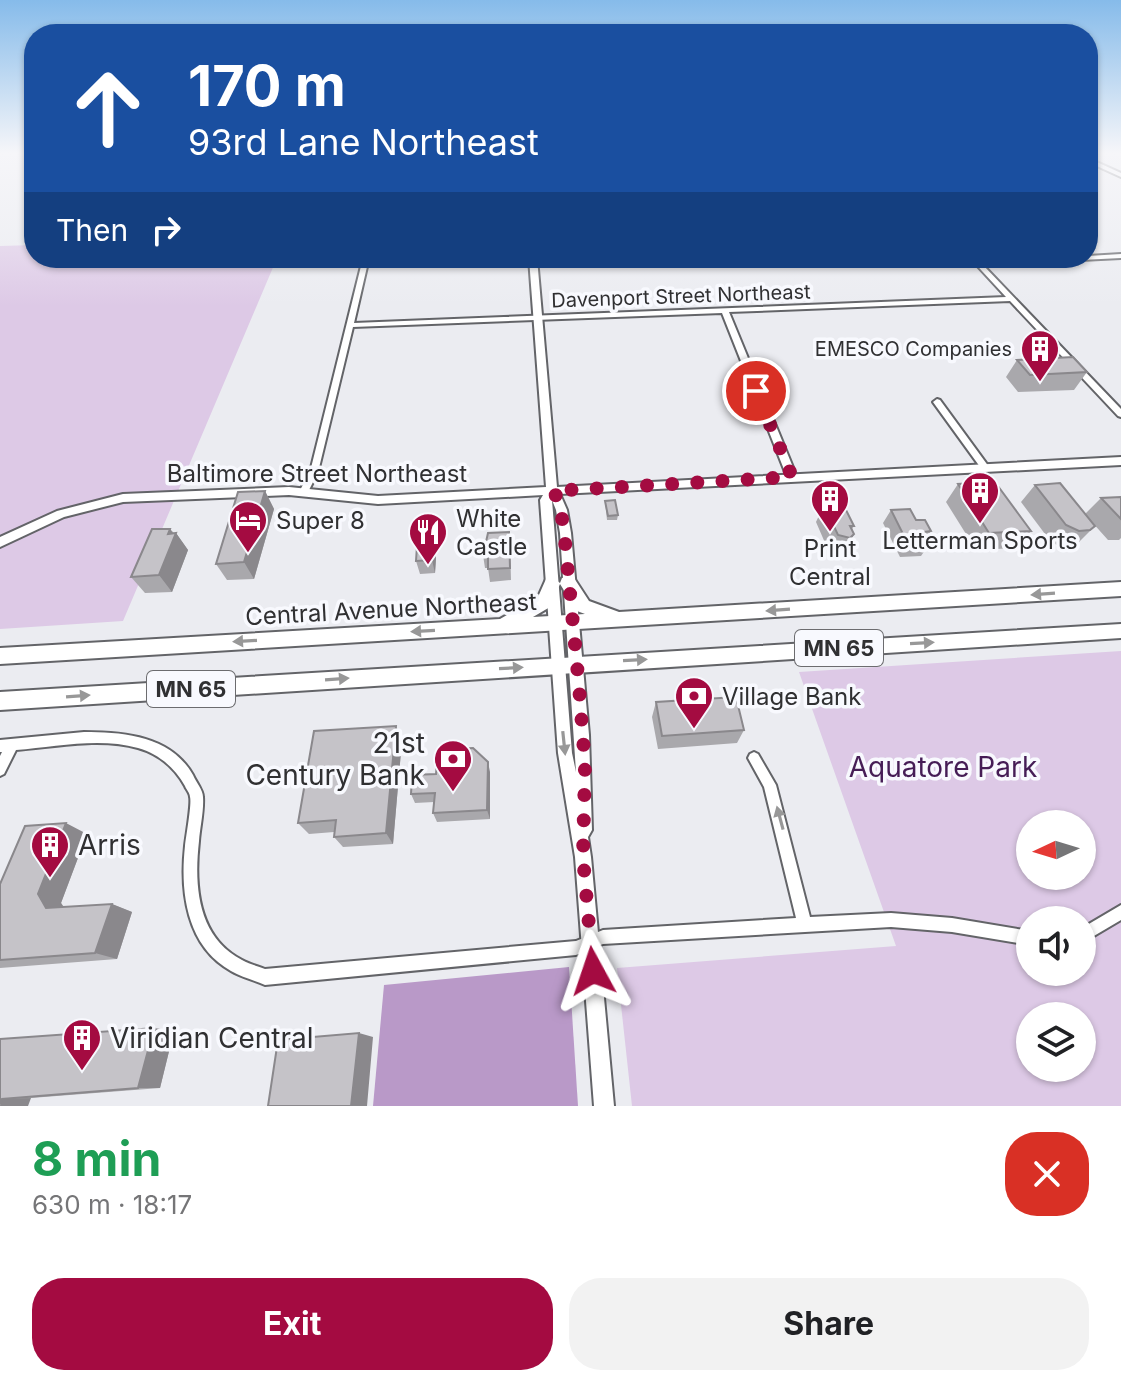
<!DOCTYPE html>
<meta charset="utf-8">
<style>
body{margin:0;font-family:Inter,sans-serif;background:#f2f2f2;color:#202124;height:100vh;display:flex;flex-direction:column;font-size:30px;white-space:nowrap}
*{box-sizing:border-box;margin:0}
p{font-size:26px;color:#757577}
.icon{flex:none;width:44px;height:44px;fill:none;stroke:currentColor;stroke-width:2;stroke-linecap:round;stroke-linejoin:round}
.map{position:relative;height:1106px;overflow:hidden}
.side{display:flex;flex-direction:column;background:#fff;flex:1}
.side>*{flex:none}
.top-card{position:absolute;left:24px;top:24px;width:1074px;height:244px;border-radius:32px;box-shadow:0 2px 6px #0004;background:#1a4fa0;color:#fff;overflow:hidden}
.needle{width:52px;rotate:266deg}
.controls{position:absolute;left:1016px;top:810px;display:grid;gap:16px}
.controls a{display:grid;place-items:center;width:80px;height:80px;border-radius:50%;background:#fff;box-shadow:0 2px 6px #0004;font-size:40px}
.pin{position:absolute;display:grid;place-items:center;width:68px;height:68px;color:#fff;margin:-34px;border:4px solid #fff;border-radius:50%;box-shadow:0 2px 8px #0007}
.me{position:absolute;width:88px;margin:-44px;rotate:355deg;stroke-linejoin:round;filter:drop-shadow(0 0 6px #0008)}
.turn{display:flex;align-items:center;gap:28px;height:168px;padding:0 32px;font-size:36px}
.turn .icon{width:104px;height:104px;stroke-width:2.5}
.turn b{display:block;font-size:56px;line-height:68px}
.then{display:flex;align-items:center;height:76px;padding:0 32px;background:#0003;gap:16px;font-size:30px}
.round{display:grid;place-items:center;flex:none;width:84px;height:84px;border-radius:32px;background:#f2f2f2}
.summary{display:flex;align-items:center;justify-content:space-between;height:136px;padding:0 32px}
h1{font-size:48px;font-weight:700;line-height:60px;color:#1e9e55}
.cta{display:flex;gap:16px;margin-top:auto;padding:16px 32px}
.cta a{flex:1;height:92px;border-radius:32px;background:#a40b41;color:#fff;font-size:32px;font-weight:700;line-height:92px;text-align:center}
.cta a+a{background:#f2f2f2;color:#202124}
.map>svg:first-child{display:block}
.green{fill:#ddc9e6;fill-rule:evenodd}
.forest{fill:#b999c8}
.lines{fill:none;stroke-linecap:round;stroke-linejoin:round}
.minor-casing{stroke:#636468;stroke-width:4}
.tertiary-casing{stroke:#636468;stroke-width:4}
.trunk-casing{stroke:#636468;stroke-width:4}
.minor{fill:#fff;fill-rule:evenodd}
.tertiary{fill:#fff;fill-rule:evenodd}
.trunk{fill:#fff;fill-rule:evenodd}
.wall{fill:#a9a8ac}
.shaded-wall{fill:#8a888c}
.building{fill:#c5c3c8;stroke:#8a888c;stroke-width:2}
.oneway{fill:#989898}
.route{stroke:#a40b41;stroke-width:14;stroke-dasharray:0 25.2}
.labels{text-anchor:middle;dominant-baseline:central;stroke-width:7;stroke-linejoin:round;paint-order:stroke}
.far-street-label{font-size:20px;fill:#303032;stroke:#f8f9fe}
.far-poi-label{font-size:20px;fill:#303032;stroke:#f8f9fe;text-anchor:end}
.shield{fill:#f8f9fe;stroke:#6c6c6f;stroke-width:2}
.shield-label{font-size:22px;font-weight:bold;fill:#303032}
.street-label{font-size:24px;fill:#303032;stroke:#f8f9fe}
.poi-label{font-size:24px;fill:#303032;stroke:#f8f9fe;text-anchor:start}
.near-poi-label{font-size:28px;fill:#303032;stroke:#f8f9fe;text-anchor:start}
.near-park-label{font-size:28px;fill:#461d56;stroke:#f8f9fe}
</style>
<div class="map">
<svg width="1121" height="1106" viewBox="0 0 1121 1106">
<rect width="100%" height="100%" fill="#ebecf1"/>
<path class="green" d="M34,245V258H277L123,621L0,629V246Z
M1121,651V1106H632L617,968L896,946L799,672ZM1030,824H1082V876H1030ZM1030,920H1082V972H1030ZM1030,1016H1082V1068H1030Z"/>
<path class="forest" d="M569,967L578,1106H373L384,985Z"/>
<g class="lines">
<defs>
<path id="minor" d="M1121,254V258L983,265L1121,409V417L1118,416L1010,301L729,312L797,477L792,480L787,477L722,313L353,327L318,472L307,494L304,495L299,492L310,472L363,258H369L354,323L1006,297L970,258H977L979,261L1088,258V256Z
M937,399L940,400L989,467L990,469L989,471H983L933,402Z
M84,732C124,732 171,736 193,775C196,782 203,790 203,797C204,811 200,827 199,841C194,885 197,937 242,960C249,964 257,966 265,969L576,941L603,930L796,918L764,787L748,758L750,754L754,752L758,754L776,785L810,917L891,913L952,918L1030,931V945L952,932L891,927L603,944L576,955L265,985C254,980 241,977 231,971C186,946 180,891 185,846C186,836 192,804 190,797C190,793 186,789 185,786C175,768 159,754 138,748C99,737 55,747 16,750L4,774L0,776V756L2,752H0V740Z
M1121,905V920L1082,943V928Z"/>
<path id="tertiary" d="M1088,158L1121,173V177L1088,162Z
M529,258H537L557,487L1121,457V465L560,494L567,510L571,533L589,735L592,830L588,837L591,857L614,1106H594L575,857L558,753L540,500L543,495L378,504L289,495L123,502L64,517L0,547V537L57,511L123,494L289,487L378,496L546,487ZM552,500L556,510L560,533L576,772L572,753Z"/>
<path id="trunk" d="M568,576L574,578L589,601L619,612L1121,582V596L0,664V648L500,619L538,597L546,579L552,577L560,583L562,578ZM560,584L577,611L585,614L533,617L550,607Z
M1121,624V638L0,710V692Z"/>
</defs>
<use href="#minor" class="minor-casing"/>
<use href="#tertiary" class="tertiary-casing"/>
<use href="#trunk" class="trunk-casing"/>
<use href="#minor" class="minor"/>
<use href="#tertiary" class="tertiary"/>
<use href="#trunk" class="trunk"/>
</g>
<path class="wall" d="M1017,360L1087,372L1074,390L1018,392L1006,377Z
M958,484L1031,531L1016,548L976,550L946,502Z
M1035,485L1085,514L1101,498L1121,497V538L1119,540H1108L1091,521L1095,526L1074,547L1063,548L1051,542L1021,502Z
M265,491L274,509L254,579L227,580L216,564Z
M605,501L618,515L617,520H607Z
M824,505L854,526L852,529L854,534L845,551L842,555L829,552L816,522Z
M891,510L916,520L931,531L927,538L930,543L921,556L900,557L883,523Z
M170,529L174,533H176L188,550L172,592L145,593L131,577Z
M510,544L511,580L490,582L488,568H485L483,555Z
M433,545L436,558L435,573L420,574L416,561Z
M656,702L744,730L737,743L658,749L652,717Z
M402,740L393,844L343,847L334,837V832L309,834L298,823Z
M490,772V819L437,822L433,813L434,802L415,803L411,794Z
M87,834L61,903L64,907L112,904L132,912L117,959L0,968V884Z
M174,1031L160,1088L31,1098L0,1106V1039Z"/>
<path class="shaded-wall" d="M265,491L274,509L254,579L244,562Z
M170,529L175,536L176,533L188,550L172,592L159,575Z
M854,534L845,551L842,555L850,538Z
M433,545L436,558L435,573L432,560Z
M396,726L402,740L393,844L386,833Z
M488,762L490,772V819L487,810Z
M66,823L87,834L61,903L69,916L46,908L38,894Z
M112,904L132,912L117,959L95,953Z
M154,1028L174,1031L160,1088H138Z
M359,1033L373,1037L367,1106H351Z
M31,1098L28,1106H0L2,1099Z"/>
<path class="building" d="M1073,357L1087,372L1030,375L1017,360Z
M995,482L1031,531L989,533L958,484Z
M1060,483L1095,526L1090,530L1079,531L1066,525L1035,485Z
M265,491L244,562L216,564L238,492Z
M1121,497V519L1101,498Z
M615,500L618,515L608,516L605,501Z
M843,504L854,526H850L854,534L850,538L838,535L824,505Z
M910,509L916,520H925L931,531L924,532L930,543L908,544L891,510Z
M152,529H170L168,534L176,533L159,575L131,577Z
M509,532L510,568L488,569V555H483L488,533Z
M433,545L432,560L416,561L417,546Z
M736,697L744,730L662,736L656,702Z
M396,726L386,833L334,837L336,820L298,823L314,731Z
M473,748L488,762L487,810L433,813L435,793L411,794L412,775L436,774L438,750Z
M66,823L38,894L46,908L112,904L95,953L0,960V884L25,826Z
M154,1028L138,1088L2,1099L0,1104V1039Z
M359,1033L351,1106H268L278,1040Z"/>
<defs><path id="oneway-solid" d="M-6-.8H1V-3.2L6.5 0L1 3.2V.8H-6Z" transform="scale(2)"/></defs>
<g class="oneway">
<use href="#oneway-solid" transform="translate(1043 594) rotate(176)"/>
<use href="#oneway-solid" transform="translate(778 610) rotate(176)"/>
<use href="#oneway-solid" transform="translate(423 631) rotate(177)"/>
<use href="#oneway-solid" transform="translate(245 641) rotate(177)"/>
<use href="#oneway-solid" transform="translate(922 643) rotate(-3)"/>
<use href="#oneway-solid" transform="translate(635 660) rotate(-3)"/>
<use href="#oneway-solid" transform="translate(511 668) rotate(-3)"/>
<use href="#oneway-solid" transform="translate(337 679) rotate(-4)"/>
<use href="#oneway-solid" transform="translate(78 696) rotate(-4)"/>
<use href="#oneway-solid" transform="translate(564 743) rotate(84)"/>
<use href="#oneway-solid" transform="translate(780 818) rotate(-105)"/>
</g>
<linearGradient id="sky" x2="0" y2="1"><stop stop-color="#86bbea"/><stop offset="0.5" stop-color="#f6f6f9"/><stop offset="1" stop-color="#f6f6f9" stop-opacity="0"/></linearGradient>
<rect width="1121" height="306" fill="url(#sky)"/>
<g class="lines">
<path class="route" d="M593,971L583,857L585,765L579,686L564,531L559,499L552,491L792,477L756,391"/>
</g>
<defs>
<symbol id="building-pin" viewBox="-11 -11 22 30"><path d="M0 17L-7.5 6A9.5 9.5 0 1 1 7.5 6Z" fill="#a40b41" stroke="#f8f9fe"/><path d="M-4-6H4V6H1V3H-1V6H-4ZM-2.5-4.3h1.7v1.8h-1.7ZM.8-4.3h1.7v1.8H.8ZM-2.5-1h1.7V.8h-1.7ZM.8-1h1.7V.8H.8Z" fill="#fff"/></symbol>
<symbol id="hotel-pin" viewBox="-11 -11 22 30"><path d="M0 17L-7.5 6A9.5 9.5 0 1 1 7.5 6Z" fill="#a40b41" stroke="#f8f9fe"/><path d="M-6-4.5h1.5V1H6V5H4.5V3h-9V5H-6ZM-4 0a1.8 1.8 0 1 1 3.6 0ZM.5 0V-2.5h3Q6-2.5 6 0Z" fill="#fff"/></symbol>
<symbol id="restaurant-pin" viewBox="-11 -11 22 30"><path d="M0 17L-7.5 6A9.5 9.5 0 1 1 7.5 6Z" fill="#a40b41" stroke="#f8f9fe"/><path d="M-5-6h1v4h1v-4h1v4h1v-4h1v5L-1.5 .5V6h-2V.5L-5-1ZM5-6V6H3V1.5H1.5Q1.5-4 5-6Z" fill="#fff"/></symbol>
<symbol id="bank-pin" viewBox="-11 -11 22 30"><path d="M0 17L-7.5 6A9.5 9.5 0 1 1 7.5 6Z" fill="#a40b41" stroke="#f8f9fe"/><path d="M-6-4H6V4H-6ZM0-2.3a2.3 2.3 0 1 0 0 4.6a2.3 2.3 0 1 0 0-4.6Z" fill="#fff"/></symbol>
</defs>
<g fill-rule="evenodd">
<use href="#building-pin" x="1018" y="327" width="44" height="60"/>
<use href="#building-pin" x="958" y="469" width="44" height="60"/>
<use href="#building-pin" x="808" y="477" width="44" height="60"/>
<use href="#hotel-pin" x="226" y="498" width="44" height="60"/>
<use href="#restaurant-pin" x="406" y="510" width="44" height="60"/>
<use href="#bank-pin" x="672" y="674" width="44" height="60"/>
<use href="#bank-pin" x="431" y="737" width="44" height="60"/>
<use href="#building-pin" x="28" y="823" width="44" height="60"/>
<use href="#building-pin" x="60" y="1016" width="44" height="60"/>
</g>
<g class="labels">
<g class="far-street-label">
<text transform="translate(681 296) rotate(-2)">Davenport Street Northeast</text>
</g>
<g class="far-poi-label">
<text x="1012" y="349">EMESCO Companies</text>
</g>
<g class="shield">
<rect x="795" y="630" width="88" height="36" rx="6"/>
<rect x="147" y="671" width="88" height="36" rx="6"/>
</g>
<g class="shield-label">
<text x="839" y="648">MN 65</text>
<text x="191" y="689">MN 65</text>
</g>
<g class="street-label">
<text x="317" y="473">Baltimore Street Northeast</text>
<text transform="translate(391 609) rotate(-3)">Central Avenue Northeast</text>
</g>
<g class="poi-label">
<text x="456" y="518">White<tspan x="456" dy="28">Castle</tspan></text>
<text x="276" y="520">Super 8</text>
<text x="980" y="540" text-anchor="middle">Letterman Sports</text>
<text x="830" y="548" text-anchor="middle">Print<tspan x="830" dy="28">Central</tspan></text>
<text x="722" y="696">Village Bank</text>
</g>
<g class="near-poi-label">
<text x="425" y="743" text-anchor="end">21st<tspan x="425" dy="32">Century Bank</tspan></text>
<text x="78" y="845">Arris</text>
<text x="110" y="1038">Viridian Central</text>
</g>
<g class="near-park-label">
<text x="943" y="767">Aquatore Park</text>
</g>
</g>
</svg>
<div class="controls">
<a><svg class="needle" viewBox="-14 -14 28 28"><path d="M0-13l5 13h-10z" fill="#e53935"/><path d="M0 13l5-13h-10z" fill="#757577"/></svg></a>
<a><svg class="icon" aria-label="sound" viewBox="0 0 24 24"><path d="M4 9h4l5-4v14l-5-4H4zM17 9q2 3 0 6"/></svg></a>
<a><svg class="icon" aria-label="layers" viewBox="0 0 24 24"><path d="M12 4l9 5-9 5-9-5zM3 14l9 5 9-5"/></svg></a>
</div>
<div class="pin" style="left:756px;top:391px;background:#d93025"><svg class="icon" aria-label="arrive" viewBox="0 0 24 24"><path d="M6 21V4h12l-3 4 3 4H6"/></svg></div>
<svg class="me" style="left:593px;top:971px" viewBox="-20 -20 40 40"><path d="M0-17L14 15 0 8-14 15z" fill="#a40b41" stroke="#fff" stroke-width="4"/></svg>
<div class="top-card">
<div class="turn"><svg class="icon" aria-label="ahead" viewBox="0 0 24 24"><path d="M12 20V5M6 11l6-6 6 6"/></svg><div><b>170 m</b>93rd Lane Northeast</div></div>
<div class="then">Then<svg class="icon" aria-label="right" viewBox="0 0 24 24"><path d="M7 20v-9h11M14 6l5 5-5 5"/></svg></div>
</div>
</div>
<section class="side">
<div class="summary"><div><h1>8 min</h1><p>630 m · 18:17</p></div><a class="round" style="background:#d93025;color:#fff"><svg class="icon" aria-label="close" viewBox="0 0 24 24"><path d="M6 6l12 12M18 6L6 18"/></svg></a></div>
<div class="cta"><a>Exit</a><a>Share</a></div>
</section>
